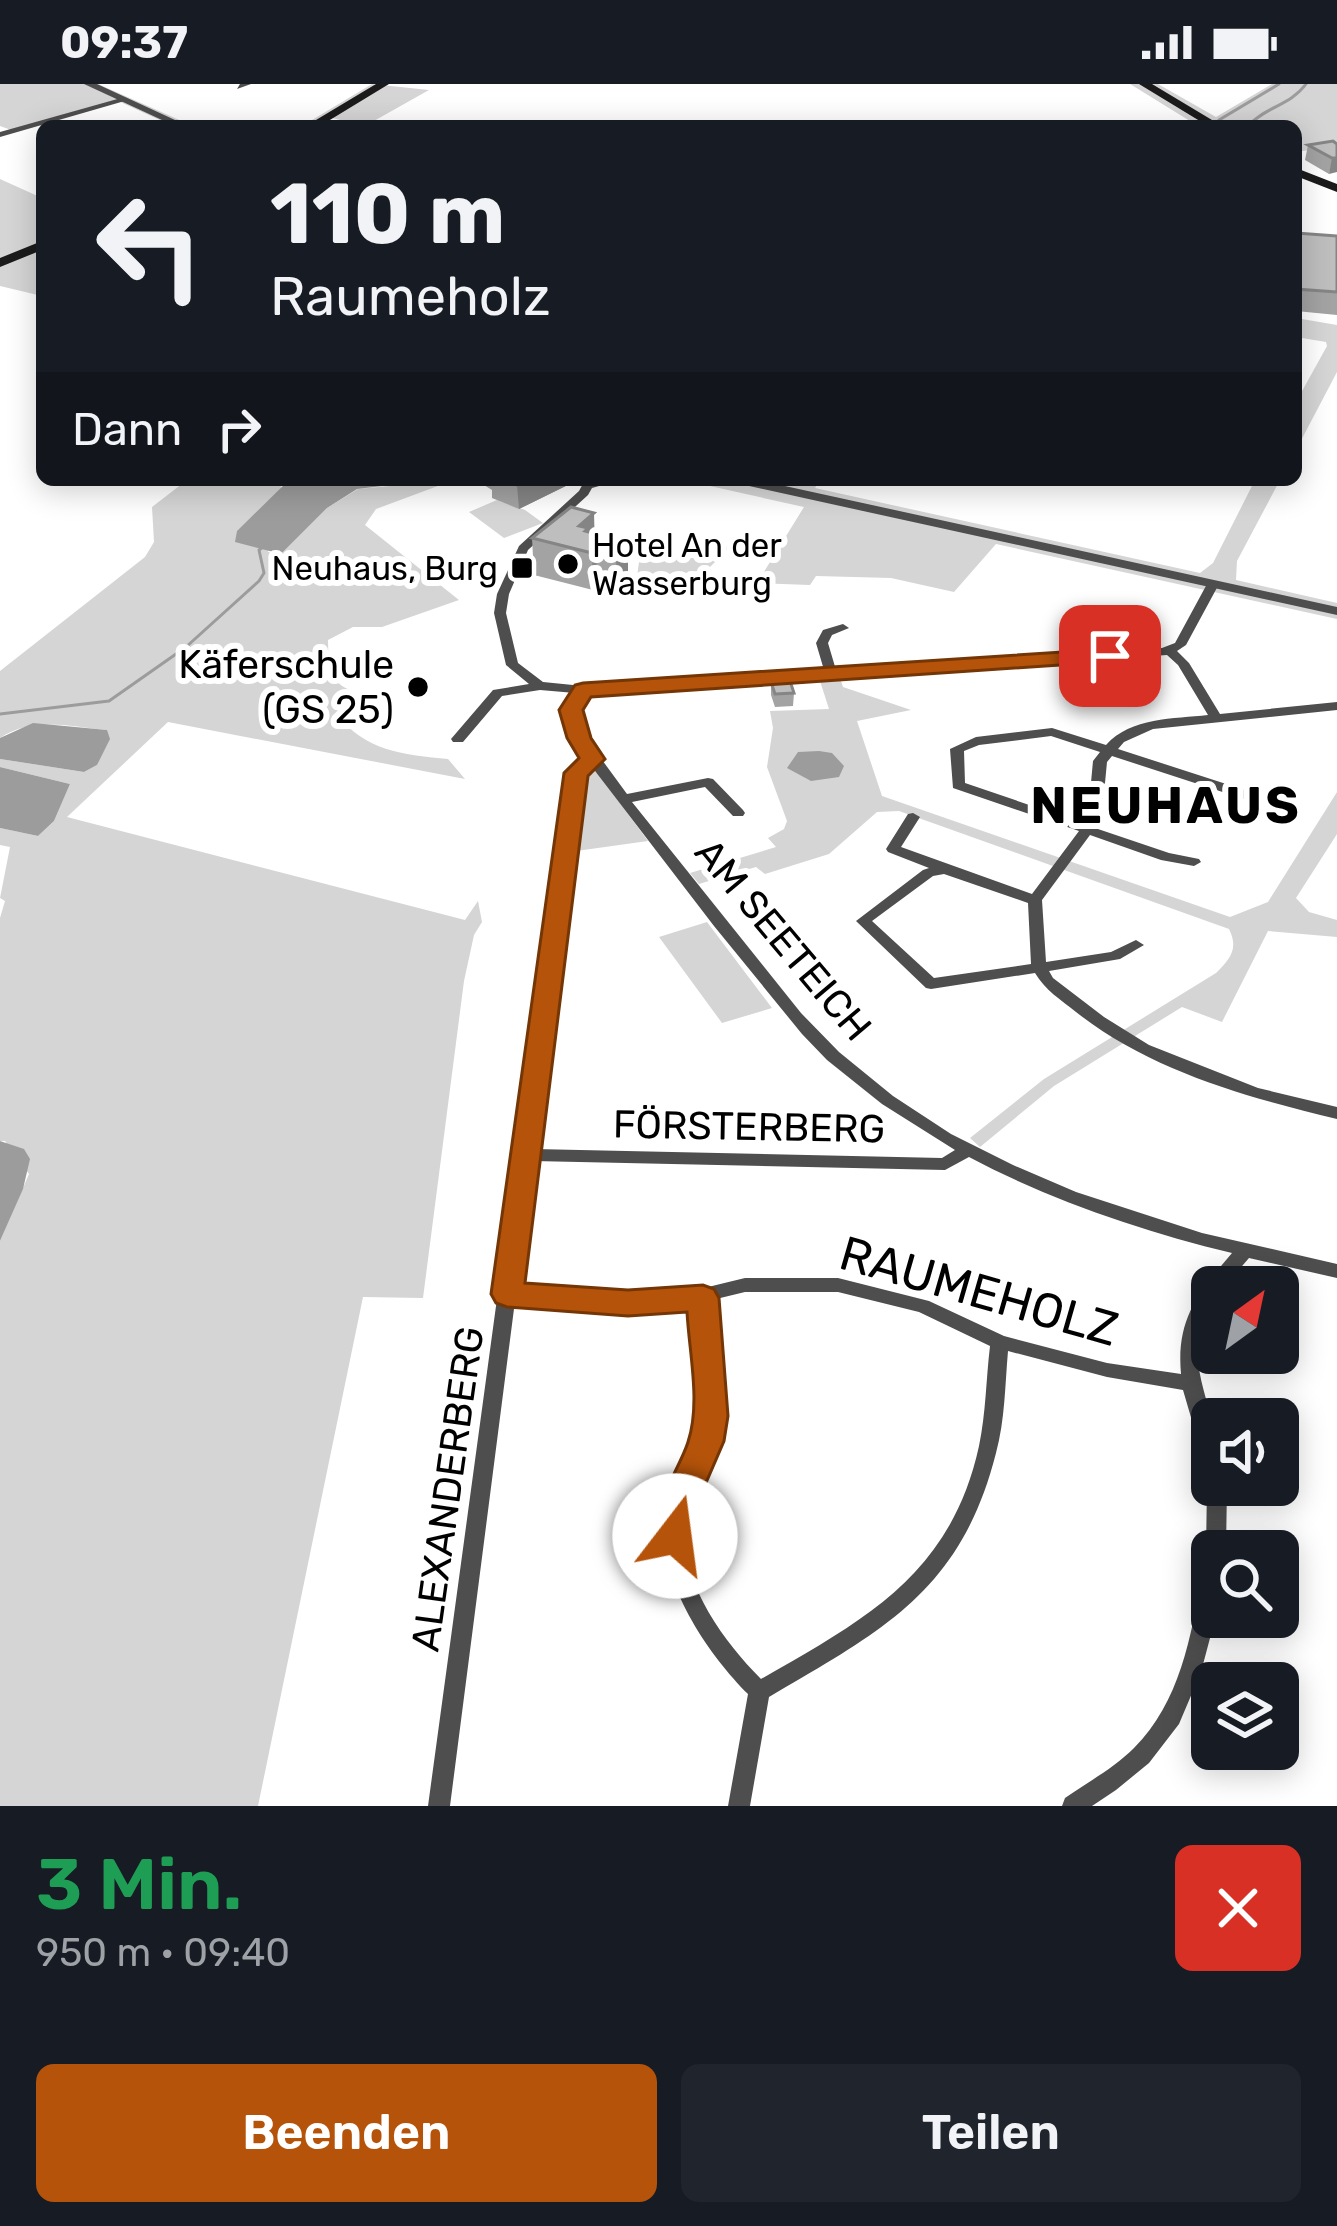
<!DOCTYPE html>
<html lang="de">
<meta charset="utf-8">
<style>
body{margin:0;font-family:Rubik,sans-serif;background:#20242c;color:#f1f3f6;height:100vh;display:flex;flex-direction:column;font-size:45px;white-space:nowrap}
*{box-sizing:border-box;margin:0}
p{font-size:39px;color:#9ea1a6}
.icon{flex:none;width:66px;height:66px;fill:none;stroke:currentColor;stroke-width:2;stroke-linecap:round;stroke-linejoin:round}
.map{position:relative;height:1722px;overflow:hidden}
.details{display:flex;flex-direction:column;background:#171b24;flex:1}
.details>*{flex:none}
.guide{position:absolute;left:36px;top:36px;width:1266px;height:366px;border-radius:18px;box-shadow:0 6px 30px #0003;background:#171b24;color:#f1f3f6;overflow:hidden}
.needle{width:78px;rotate:33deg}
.controls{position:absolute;left:1191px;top:1182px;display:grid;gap:24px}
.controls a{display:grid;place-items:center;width:108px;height:108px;border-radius:18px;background:#171b24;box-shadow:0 6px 30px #0003;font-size:60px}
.pin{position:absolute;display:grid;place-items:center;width:102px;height:102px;color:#fff;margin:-51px;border-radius:24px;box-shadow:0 6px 18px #0006}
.me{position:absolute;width:132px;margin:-66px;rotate:15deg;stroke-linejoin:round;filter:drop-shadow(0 0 9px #0008)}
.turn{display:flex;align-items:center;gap:42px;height:252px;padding:0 36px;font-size:54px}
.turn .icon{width:156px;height:156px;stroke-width:2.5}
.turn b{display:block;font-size:84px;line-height:102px}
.then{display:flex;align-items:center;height:114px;padding:0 36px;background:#0003;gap:24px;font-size:45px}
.round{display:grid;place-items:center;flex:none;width:126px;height:126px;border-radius:18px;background:#20242c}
.summary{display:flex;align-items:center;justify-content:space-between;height:204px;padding:0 36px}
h1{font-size:72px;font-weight:600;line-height:90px;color:#1e9e55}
.primary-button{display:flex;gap:24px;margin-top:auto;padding:24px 36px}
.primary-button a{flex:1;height:138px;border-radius:18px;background:#b45309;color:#fff;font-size:48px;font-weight:600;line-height:138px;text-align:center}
.primary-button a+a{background:#20242c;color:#f1f3f6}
.status{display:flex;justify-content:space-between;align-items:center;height:84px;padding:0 60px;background:#171b24;direction:ltr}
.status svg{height:33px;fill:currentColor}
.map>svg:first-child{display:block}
.green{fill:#d5d5d5}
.water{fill:#9c9c9c}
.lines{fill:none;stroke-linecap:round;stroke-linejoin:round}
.stream{stroke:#9c9c9c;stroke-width:3}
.minor{fill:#4e4e4e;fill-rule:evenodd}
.tertiary{fill:#4e4e4e;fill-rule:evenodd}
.secondary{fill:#1b1b1b;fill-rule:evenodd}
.wall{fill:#a3a3a3}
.shaded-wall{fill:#858585}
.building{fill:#bebebe;stroke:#858585;stroke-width:3}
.route{fill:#b45309;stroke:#753606;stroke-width:3}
.poi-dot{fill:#000;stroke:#fff;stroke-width:4.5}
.labels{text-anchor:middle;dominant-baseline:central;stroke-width:12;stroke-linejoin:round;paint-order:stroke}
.far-poi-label{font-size:33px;fill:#000;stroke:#fff;text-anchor:start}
.poi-label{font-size:39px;fill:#000;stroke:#fff;text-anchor:end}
.street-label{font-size:39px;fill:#000;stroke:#fff}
.near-street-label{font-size:48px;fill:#000;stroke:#fff}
.district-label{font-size:51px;font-weight:bold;letter-spacing:3px;fill:#000;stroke:#fff}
</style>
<div class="status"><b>09:37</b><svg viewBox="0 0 49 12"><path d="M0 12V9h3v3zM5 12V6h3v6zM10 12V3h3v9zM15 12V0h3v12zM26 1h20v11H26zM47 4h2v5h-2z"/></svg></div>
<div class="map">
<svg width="1337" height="1722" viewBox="0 0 1337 1722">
<rect width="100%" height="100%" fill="#fff"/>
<path class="green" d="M0,0H98L193,42H173L116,16L11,46L0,42Z
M372,0L429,6L365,42L332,34L320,42H302Z
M1130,0H1158L1216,33L1272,0H1337V62L1296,68V42H1198Z
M0,95L42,114V212L0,202Z
M1296,234L1337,241V288L1296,366V318L1327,262L1326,258L1296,253Z
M187,396H289L281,402L268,468L281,470L327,424L358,405L454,396L376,425L365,441L459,516L382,543H353L328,556C329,579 325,595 350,606L337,630C364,667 405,671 448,675L465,695L168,638L67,733L465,836L478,817L482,838L474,851L464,897L423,1214L363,1213L258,1722H0V1157L29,1090L5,1057H0V834L5,817L0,814L10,763L0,761V744L38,752L54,737L70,700L0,683V675L84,688L97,681L107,646C69,643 34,632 0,654V587L145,473L154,458L152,423Z
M683,396H820L815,404L1200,489L1213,479L1255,396H1280L1237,477L1236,496L1337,519V535L996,460L954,508L891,494L816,492L810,501L757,499L804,423Z
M497,416L525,426L543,439L504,454L469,428Z
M719,458L729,464L701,492L704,498L636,500L639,478Z
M840,594L843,603L911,626L857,637L882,712L1230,833L1268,818L1337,708V750L1296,814L1309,828L1337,836V853L1268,847L1222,938L1182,923L1054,1002L980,1063L970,1054L1044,995L1216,889C1230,875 1239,865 1229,845L899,727L877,728L829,770L765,790L756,783L699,800L690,789L776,763L768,754L784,745L787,737L767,683L773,644L770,627L829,625L820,597Z
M592,684L599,691L648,757L569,768L582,687Z
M707,838L772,924L722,939L659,853Z"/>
<path class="water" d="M289,396H432L357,405L327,424L281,470L235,458L237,447Z
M33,639L107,646L110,655L97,681L84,688L0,675V654Z
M819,667L832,669L844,682L839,693L811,697L787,684L798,668Z
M0,683L70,700L54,737L38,752L0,744Z
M0,1057L24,1065L30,1075L23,1105L0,1157Z"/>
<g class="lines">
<path class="stream" d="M1219,36L1279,0
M1248,42C1265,23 1291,21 1306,0
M0,630L109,617L186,563L259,497L264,489L259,466L263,463"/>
<path class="minor" d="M240,0H251L237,5Z
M121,14L128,16L0,53V48Z
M585,396H620L592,404L588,411L528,466L509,510L506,529L518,579L543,598L583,602L824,586L816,559L823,546L843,540L849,544L832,551L828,559L836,586L1162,564L1175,559L1207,500L1213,496L1219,500L1186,561L1177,567L1189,579L1220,630L1337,618V626L1153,645L1124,658L1118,665L1254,709L1256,712L1249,716L1244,715L1112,672L1107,678L1103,720L1095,744L1169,769L1199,775L1201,778L1194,782L1161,776L1090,751L1042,816L1046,878L1111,868L1136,856L1144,861L1120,875L1049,887L1053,894L1104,933L1149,961L1258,1004L1337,1023V1035C1246,1013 1151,987 1076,928C1061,916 1045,906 1035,889L931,905L926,904L856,837L923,786L929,784L888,768L886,765L908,730L913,729L920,733L901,763L1032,810L1079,747L953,704L950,665L976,653L1052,644L1106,661C1131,633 1174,635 1208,631L1178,581L1167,571L587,610L577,626L586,654L627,710L708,694L713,695L743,726L745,729L743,732H733L705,703L632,718L801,929L839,968L893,1012L951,1050L1013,1081L1076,1108L1202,1149L1337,1180V1194L1249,1174L1224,1203H1212C1212,1226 1199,1243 1198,1267C1197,1293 1208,1316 1212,1341C1214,1353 1212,1367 1212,1379L1205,1377L1202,1371L1183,1306L1107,1293L1008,1267C1005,1301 1005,1336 996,1369C961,1507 883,1546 769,1613L750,1722H728L748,1610C704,1566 649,1484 668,1420C677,1390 696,1364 701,1332C705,1295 695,1257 694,1220L671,1226L515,1217L450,1722H428L516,1075L514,1071L518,1066L569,689L586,674L572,654L565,626L575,609L540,606L502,612L463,658H453L451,655L493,606L529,600L506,581L494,529L497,510L519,462L579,407ZM1051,652L1100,668L1093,677L1089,720L1082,739L965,699L964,667L979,661ZM592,683L714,842L802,950L827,976L882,1020L955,1066L942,1074L534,1065L583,690ZM944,790L1028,819L1031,880L934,894L872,837L933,792ZM969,1073C1052,1117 1142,1147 1232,1169C1198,1209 1176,1235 1181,1290L1107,1279L1004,1252L929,1217L838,1194H745L671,1212L517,1204L533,1077L945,1086ZM745,1208H838L919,1228L990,1262C986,1295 986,1329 979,1362C951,1490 866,1535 761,1595C719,1553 671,1485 687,1423C695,1393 714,1367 719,1336C725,1296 714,1256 712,1216Z
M1210,1395H1212V1401H1227L1226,1467H1212V1474L1206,1467L1207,1401Z
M1212,1482L1214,1539L1201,1588L1179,1640L1149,1679L1116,1706L1092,1722H1062L1065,1714C1088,1698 1114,1684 1134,1664C1180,1618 1191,1553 1202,1491L1205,1485Z"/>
<path class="tertiary" d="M84,0H97L188,42H175Z
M733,396H758L1337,523V531L740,400Z"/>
<path class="secondary" d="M376,0H389L320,42H306Z
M1139,0H1152L1222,42H1208Z
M1296,84L1337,100V108L1296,92Z
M42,157V166L0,183V174Z"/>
</g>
<path class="wall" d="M1337,60L1329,90L1305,76L1308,61Z
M1296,149L1337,152V231L1296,227Z
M476,396H578L519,425L492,414V406Z
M594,450L628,459V496L617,507L597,502L593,506L534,491L532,454Z
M771,598L794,609L793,622L775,623L771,611Z"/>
<path class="shaded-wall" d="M1332,74H1337V88L1329,90Z
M527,396H578L519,425L517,401Z
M594,429L595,465L579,442Z
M628,459V496L617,507L616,470Z
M596,465L597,502L593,506L592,469Z"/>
<path class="building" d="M1333,57L1337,60V74H1332L1308,61Z
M1296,149L1337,152V208L1296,205Z
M506,396H527L517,401Z
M571,423L594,429L579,442L588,444L585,447L628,459L616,470L596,465L592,469L532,454Z
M790,597L794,609L775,610L771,598Z"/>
<path class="route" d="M1110,565L1118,567V577L591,613L583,626L591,654L605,675L588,692L525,1199L628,1206L703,1201L714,1205L719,1214L728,1332L724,1357L696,1422L688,1463L675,1468L662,1463C645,1428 678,1390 688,1358C701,1319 689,1268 687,1228L628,1232L507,1223L496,1219L491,1210L564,689L579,674L567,654L559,626L575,601L583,599Z"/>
<g class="poi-dot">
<circle cx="568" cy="480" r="12"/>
<rect x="510" y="472" width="24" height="24" rx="6"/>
<circle cx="418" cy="603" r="12"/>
</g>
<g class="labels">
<g class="far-poi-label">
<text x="592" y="461">Hotel An der<tspan x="592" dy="38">Wasserburg</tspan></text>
<text x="498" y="484" text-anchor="end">Neuhaus, Burg</text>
</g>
<g class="poi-label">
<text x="394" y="581">Käferschule<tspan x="394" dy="45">(GS 25)</tspan></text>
</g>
<g class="street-label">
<text transform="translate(783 856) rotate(50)">AM SEETEICH</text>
<text transform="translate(749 1043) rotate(1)">FÖRSTERBERG</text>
<text transform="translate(448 1405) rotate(-82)">ALEXANDERBERG</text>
</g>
<g class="near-street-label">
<text transform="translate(979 1207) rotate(16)">RAUMEHOLZ</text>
</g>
<g class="district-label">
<text x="1166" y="721">NEUHAUS</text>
</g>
</g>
</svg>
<div class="controls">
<a><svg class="needle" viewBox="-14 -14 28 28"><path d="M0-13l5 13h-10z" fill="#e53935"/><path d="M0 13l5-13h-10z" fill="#9ea1a6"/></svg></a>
<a><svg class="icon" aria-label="sound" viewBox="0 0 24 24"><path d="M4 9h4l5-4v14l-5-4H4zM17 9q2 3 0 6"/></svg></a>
<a><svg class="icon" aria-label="search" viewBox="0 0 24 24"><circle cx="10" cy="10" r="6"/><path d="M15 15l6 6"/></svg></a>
<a><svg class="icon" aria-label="layers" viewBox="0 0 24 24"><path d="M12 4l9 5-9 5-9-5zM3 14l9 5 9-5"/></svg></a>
</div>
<div class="pin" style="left:1110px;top:572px;background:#d93025"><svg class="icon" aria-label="arrive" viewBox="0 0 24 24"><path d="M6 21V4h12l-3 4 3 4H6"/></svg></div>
<svg class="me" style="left:675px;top:1452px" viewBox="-20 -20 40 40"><circle r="19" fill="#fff"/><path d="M0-13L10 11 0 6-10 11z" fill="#b45309"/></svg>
<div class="guide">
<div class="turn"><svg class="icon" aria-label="left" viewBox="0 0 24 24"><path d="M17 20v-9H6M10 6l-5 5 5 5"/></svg><div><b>110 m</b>Raumeholz</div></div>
<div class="then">Dann<svg class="icon" aria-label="right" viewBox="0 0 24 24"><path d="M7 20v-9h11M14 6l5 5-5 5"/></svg></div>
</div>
</div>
<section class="details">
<div class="summary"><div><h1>3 Min.</h1><p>950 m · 09:40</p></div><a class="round" style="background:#d93025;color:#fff"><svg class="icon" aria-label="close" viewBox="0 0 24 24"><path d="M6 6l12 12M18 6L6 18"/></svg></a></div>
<div class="primary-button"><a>Beenden</a><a>Teilen</a></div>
</section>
